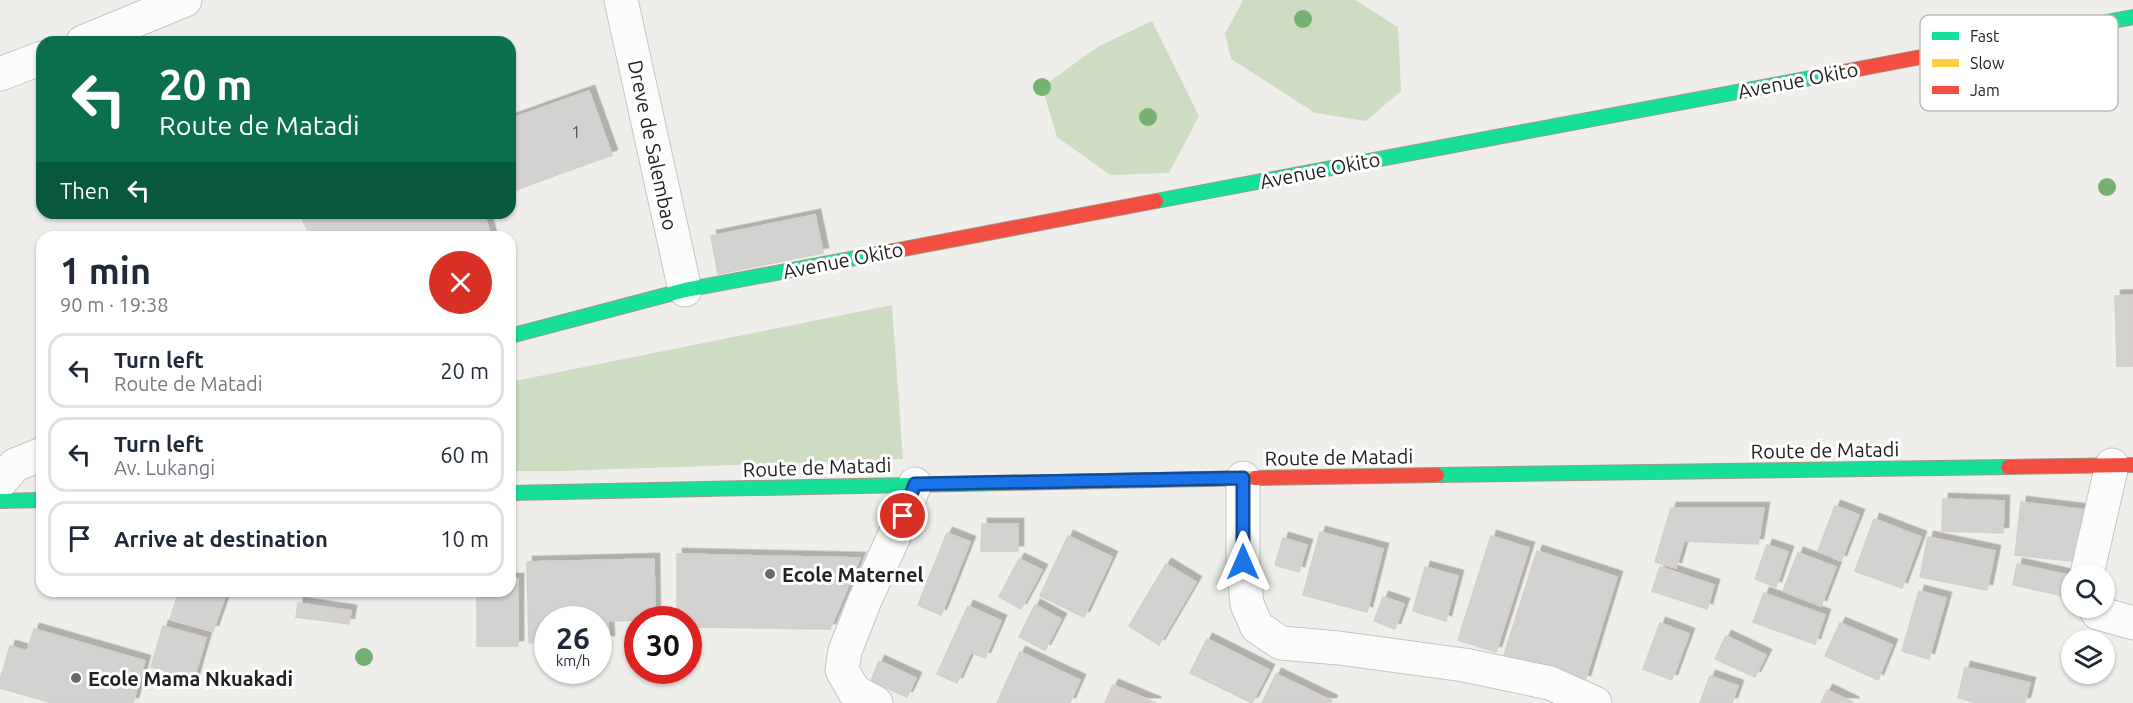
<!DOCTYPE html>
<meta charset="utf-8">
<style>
body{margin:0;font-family:Ubuntu,sans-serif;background:#f6f6f7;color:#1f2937;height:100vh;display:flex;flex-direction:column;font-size:22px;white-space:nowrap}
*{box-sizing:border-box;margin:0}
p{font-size:20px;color:#747a83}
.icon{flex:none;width:33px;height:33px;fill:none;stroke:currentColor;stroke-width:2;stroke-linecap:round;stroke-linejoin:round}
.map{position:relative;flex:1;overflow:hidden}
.panel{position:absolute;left:36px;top:231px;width:480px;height:366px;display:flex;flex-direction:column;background:#fff;border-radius:18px;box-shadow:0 2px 4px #0004}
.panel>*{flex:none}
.hud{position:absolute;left:36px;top:36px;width:480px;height:183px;border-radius:18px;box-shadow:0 2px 4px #0004;background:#0b6e4f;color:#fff;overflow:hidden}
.buttons{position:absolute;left:2061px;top:564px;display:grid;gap:12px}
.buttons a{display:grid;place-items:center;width:54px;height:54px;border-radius:50%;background:#fff;box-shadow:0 2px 4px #0004;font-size:30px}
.speed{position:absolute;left:534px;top:606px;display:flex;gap:12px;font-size:30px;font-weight:700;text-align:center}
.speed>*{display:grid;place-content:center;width:78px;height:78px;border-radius:50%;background:#fff;box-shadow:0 2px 4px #0004;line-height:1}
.speed small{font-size:15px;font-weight:400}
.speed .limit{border:9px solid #d22;background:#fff;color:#111}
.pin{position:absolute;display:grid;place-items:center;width:51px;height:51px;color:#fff;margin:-26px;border:3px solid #fff;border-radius:50%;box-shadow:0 2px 6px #0007}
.me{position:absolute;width:66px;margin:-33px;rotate:0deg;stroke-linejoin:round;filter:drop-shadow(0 0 4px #0008)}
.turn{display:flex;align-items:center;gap:21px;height:126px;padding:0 24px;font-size:27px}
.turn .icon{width:78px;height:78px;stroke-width:2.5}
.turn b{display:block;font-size:42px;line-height:51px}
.then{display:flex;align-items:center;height:57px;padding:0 24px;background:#0003;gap:12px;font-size:22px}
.round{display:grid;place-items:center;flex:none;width:63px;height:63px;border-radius:32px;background:#f6f6f7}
.summary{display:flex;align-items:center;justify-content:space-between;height:102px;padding:0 24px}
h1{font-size:36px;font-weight:600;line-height:45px}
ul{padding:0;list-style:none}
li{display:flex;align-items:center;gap:18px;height:75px;margin:0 12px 9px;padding:0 12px;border:3px solid #e0e1e3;border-radius:18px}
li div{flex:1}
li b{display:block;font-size:22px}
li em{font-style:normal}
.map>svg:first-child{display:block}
.forest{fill:#ceddc2}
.building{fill:#d4d2d0;stroke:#d3cfcc;stroke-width:1.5;filter:url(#shadow)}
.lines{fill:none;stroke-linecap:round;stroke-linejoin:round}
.street-casing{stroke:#c6c5c3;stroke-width:35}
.fast-casing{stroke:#9a9982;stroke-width:16}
.slow-casing{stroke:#9a9982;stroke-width:16}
.jam-casing{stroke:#9a9982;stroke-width:16}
.street{stroke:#fdfcfc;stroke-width:33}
.fast{stroke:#16e098;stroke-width:14}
.slow{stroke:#ffcf43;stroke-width:14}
.jam{stroke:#f24e42;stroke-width:14}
.tree{fill:#75b173}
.route-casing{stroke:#114b97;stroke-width:15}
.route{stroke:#1a73e8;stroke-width:10}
.poi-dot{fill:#6a6968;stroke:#fff;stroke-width:2}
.labels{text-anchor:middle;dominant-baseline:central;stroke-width:6;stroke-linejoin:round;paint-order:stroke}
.number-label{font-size:16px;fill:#4e4e4e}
.street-label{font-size:20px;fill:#222;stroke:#fff}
.poi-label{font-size:20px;font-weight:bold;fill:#222;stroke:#fff;text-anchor:start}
.key{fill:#fff;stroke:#bdbdbd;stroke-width:1.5}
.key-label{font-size:16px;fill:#222}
</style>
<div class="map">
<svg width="2133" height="703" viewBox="0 0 2133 703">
<defs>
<filter id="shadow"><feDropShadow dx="5.5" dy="-5.5" stdDeviation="0" flood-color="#0004"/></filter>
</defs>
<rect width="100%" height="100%" fill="#f0eeeb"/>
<path class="forest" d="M1243,0H1355L1398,27L1401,91L1366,121L1315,113L1231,59L1225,34Z
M1152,21L1199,116L1169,173L1110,175L1057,137L1042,87L1099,46Z
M892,305L903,459L561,471H510V382Z"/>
<path class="building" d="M589,91L612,155L510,192V119Z
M299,213H484L491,237H311Z
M815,215L823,253L718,274L711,236Z
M2133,295V366H2117L2115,296Z
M1943,499L2004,501L2003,533L1942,531Z
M2021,502L2085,510L2079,562L2015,555Z
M1835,506L1859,515L1841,561L1818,551Z
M1671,508H1764L1758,544L1684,541L1676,568L1655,562Z
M1874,519L1921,537L1902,588L1855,571Z
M982,524H1018V551H981Z
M1320,532L1383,549L1367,612L1303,595Z
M947,533L970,542L941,615L918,605Z
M1068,536L1112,557L1084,617L1040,596Z
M1491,536L1529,548L1496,652L1458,640Z
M1928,537L1995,551L1987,590L1920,577Z
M1283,538L1307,545L1299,572L1275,565Z
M1767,545L1788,552L1776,587L1755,579Z
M1537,551L1617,577L1585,681L1504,655Z
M1798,553L1836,567L1821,606L1783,591Z
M677,554L860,558L830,629L688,627V620H677Z
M654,559L655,620L608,621L609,641H598V620H548V642L529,643L527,562Z
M1019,559L1042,570L1021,609L999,597Z
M1166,564L1196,582L1159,645L1129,626Z
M2017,564L2068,575L2064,596L2013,585Z
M1425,567L1458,576L1446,621L1413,611Z
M1660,567L1714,585L1707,609L1652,591Z
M510,579H518V646H477V591H510Z
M179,591H227L213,631L170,619Z
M1919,591L1946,598L1929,659L1902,651Z
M1764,593L1825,615L1815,644L1753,622Z
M1383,597L1404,604L1395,629L1374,621Z
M298,603L351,611L349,624L296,617Z
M1035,605L1061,619L1045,650L1019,637Z
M968,606L1001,621L985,658L971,652L957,683L937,674Z
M1660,623L1689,634L1672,680L1643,669Z
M1840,623L1892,645L1878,680L1825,656Z
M163,626L206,638L194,679L151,667Z
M34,629L145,661L133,703H52L0,688V680L10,646L27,651Z
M1726,636L1766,655L1755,677L1715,659Z
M1207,639L1269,670L1252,703L1190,673Z
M1020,652L1080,680L1070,703H997Z
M879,661L916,678L907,697L871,681Z
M1965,667L2030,683L2025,703H1977L1958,698Z
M1276,674L1332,701L1331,703H1262Z
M1710,676L1738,686L1732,703H1700Z
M1113,685L1156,703H1105Z
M1827,690L1854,703H1821Z"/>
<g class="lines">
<defs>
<path id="street" d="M621,0L685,290
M83,42L185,0
M0,74L42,58
M1243,478V562L1247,604L1257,627L1281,643L1339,648L1464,665L1550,683L1595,703
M0,482L15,465L42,454
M2087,574L2112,465
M2095,608L2098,613L2133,623
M876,703L854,691L842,670L845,651L865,600L896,532L915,484"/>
<path id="fast" d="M1968,48L2133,17
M1156,201L1832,74
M510,336L685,290L893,251
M1437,475L2008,467
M510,493L1054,482
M0,501L42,500"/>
<path id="slow" d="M1054,482L1255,478"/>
<path id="jam" d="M1832,74L1968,48
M893,251L1156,201
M2008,467L2133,465
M1255,478L1437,475"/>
</defs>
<use href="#street" class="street-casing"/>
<use href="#fast" class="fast-casing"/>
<use href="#slow" class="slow-casing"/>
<use href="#jam" class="jam-casing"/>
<use href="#street" class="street"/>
<use href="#fast" class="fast"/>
<use href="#slow" class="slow"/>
<use href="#jam" class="jam"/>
</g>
<g class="tree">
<circle cx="1303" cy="19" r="9"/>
<circle cx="1042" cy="87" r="9"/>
<circle cx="1148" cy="117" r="9"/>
<circle cx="2107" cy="187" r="9"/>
<circle cx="364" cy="657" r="9"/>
</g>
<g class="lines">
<defs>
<path id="route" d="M903,516L915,484L1243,478V562"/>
</defs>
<use href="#route" class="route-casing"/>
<use href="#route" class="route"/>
</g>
<g class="poi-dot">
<circle cx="770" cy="574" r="6"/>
<circle cx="76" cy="678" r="6"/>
</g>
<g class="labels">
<g class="number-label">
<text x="576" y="132">1</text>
</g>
<g class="street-label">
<text transform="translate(1798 80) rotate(-11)">Avenue Okito</text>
<text transform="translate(653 145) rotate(78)">Dreve de Salembao</text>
<text transform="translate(1320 170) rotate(-11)">Avenue Okito</text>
<text transform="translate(843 260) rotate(-11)">Avenue Okito</text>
<text transform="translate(1825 450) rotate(-1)">Route de Matadi</text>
<text transform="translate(1339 457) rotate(-1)">Route de Matadi</text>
<text transform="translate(817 467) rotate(-2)">Route de Matadi</text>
</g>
<g class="poi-label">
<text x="782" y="574">Ecole Maternel</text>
<text x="88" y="678">Ecole Mama Nkuakadi</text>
</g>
</g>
<rect x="1920" y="15" width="198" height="96" rx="9" class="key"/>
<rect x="1932" y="32" width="27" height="8" fill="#16e098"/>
<rect x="1932" y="59" width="27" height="8" fill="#ffcf43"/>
<rect x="1932" y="86" width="27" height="8" fill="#f24e42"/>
<g class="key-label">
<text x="1970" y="42">Fast</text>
<text x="1970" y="69">Slow</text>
<text x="1970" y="96">Jam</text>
</g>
</svg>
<div class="buttons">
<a><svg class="icon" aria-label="search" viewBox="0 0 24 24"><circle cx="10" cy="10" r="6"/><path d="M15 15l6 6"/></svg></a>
<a><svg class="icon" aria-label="layers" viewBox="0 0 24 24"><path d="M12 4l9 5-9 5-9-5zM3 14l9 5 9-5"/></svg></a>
</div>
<div class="speed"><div>26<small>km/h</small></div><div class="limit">30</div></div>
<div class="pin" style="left:903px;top:516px;background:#d93025"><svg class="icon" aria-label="arrive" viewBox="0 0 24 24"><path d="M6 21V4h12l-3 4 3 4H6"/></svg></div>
<svg class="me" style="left:1243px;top:562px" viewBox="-20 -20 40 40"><path d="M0-17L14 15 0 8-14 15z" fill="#1a73e8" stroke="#fff" stroke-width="4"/></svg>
<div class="hud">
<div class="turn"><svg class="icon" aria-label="left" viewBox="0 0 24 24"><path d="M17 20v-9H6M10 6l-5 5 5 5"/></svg><div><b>20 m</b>Route de Matadi</div></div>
<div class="then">Then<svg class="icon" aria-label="left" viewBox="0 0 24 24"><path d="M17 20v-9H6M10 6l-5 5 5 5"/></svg></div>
</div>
<section class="panel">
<div class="summary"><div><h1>1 min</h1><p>90 m · 19:38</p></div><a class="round" style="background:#d93025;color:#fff"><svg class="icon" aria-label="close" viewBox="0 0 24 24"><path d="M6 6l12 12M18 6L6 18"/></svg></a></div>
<ul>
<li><svg class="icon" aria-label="left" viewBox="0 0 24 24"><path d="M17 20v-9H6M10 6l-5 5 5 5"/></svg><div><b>Turn left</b><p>Route de Matadi</p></div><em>20 m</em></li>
<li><svg class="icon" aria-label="left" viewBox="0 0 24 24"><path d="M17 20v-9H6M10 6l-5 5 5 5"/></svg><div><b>Turn left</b><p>Av. Lukangi</p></div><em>60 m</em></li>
<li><svg class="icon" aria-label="arrive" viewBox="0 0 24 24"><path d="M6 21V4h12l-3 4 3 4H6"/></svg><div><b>Arrive at destination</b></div><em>10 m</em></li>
</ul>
</section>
</div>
